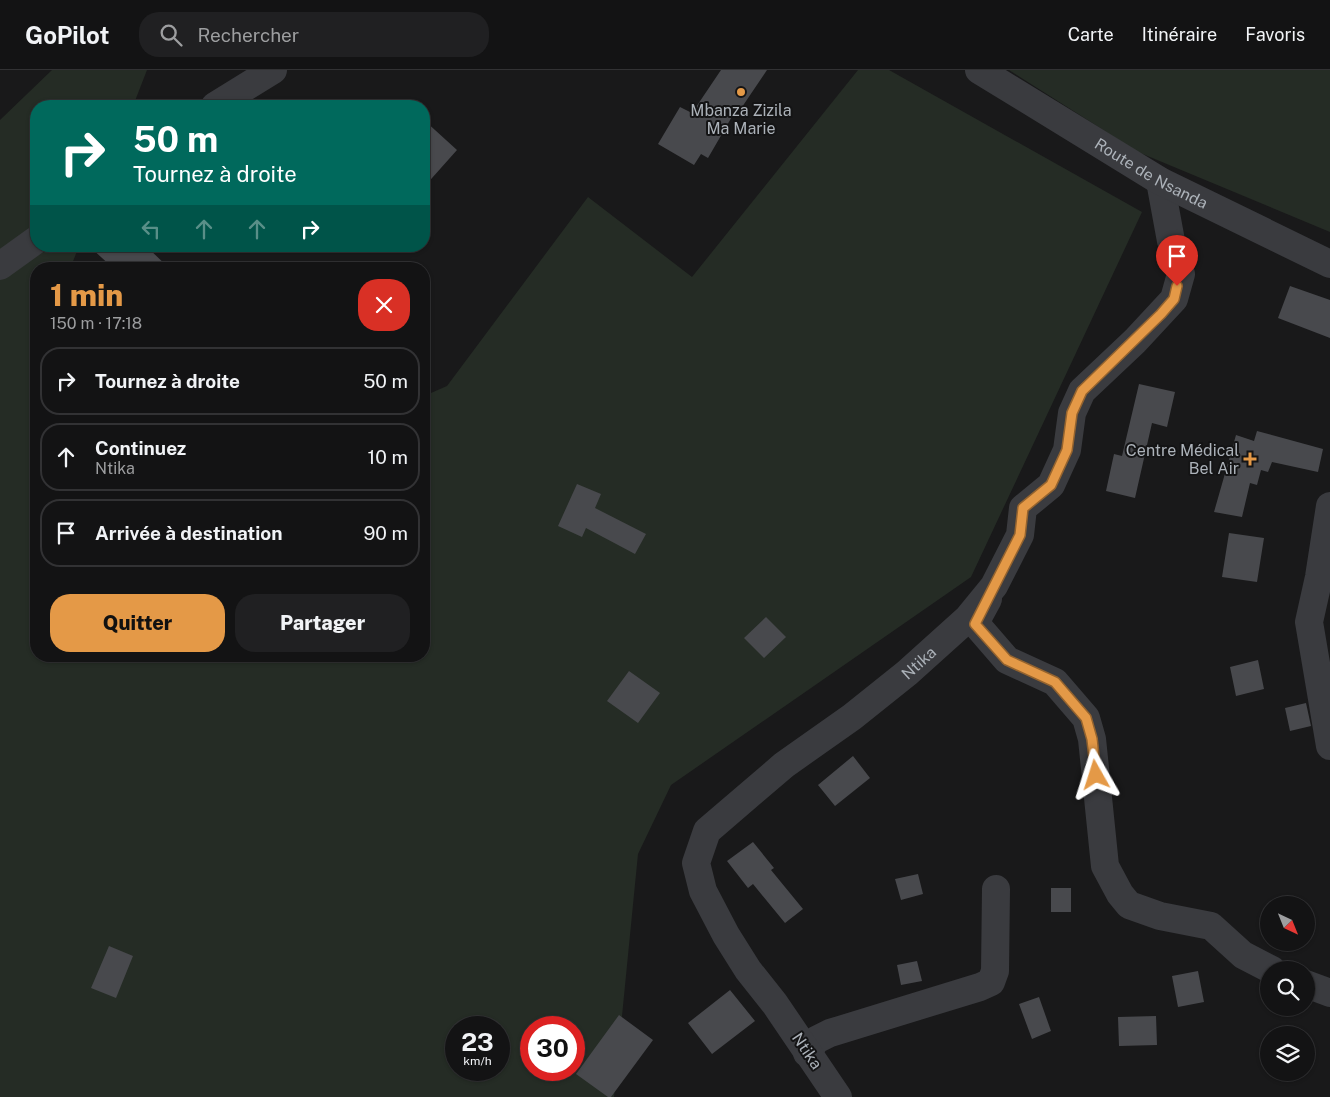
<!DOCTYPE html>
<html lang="fr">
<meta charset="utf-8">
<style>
body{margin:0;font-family:"Public Sans",sans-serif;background:#202022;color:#f1f3f6;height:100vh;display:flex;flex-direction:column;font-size:19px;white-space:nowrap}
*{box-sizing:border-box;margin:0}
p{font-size:16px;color:#9d9ea0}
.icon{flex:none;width:28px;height:28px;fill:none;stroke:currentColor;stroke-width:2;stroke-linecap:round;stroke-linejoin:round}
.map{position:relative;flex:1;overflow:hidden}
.details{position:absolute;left:30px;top:192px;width:400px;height:400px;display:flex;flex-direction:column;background:#131314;border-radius:20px;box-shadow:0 1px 4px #0004,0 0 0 1px #323234}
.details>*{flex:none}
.hud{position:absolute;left:30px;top:30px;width:400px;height:152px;border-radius:20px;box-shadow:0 1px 4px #0004,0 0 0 1px #323234;background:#00695c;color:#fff;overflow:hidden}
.needle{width:32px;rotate:137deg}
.buttons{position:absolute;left:1260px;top:826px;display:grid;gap:10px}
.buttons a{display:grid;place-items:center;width:55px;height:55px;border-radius:50%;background:#131314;box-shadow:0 1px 4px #0004,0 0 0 1px #323234;font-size:25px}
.speed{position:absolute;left:445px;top:946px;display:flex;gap:10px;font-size:25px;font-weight:700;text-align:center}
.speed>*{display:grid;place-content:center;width:65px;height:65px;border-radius:50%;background:#131314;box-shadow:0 1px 4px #0004,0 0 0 1px #323234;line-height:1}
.speed small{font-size:12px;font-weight:400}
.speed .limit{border:8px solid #d22;background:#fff;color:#111}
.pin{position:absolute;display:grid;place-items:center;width:42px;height:42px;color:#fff;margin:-51px -21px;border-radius:50% 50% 50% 0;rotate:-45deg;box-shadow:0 0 5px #0007}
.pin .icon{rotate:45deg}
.me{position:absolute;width:55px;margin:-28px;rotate:354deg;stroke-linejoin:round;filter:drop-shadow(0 0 4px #0008)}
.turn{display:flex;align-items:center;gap:18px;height:105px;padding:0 20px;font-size:22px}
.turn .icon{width:65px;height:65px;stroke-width:2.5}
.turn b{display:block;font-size:35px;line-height:42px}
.lanes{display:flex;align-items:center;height:48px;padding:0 20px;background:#0003;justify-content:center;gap:25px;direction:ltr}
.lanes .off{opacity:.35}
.round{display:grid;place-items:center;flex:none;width:52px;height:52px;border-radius:20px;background:#202022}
.headline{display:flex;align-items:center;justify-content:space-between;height:85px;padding:0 20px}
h1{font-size:30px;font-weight:800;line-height:38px;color:#e49947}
.primary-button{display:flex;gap:10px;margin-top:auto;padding:10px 20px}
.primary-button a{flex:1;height:58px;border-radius:20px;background:#e49947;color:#111;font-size:20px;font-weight:800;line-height:58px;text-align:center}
.primary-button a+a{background:#202022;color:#f1f3f6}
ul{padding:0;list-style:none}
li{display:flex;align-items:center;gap:15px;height:68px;margin:0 10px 8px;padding:0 10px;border:2px solid #323234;border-radius:20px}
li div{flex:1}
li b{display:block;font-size:19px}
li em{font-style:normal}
header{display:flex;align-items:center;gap:30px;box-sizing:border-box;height:70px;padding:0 25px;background:#131314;border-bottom:1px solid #323234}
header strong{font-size:24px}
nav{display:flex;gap:28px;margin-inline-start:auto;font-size:18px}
.search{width:350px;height:45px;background:#202022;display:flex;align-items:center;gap:12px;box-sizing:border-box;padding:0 18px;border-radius:20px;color:#9d9ea0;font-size:19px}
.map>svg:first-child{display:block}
.green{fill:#252c25;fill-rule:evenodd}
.building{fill:#48494d}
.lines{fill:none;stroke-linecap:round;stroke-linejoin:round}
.minor{stroke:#3a3b3f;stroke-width:28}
.tertiary{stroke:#3a3b3f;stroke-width:28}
.route-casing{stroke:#94632e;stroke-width:12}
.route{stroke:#e49947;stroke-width:9}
.poi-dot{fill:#e49947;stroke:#141415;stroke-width:2}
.labels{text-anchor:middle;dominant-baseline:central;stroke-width:4;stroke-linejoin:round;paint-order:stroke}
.poi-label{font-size:16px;fill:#acb2b9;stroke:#141415}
.street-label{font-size:16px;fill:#acb2b9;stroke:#141415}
</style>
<header>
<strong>GoPilot</strong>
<div class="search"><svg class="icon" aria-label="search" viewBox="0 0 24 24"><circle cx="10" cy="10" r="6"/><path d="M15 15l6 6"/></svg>Rechercher</div>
<nav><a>Carte</a><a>Itinéraire</a><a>Favoris</a></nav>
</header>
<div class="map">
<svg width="1330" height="1027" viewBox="0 0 1330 1027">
<rect width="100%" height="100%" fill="#19191a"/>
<path class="green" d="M52,0H147L133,36H36V176H79L70,199H36V286L30,301L36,309V586H424V326L447,316L588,127L692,207L858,0H889L1142,142L971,507L671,715L638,784L614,1027H0V50ZM456,958H499V1000H456ZM531,958H574V1000H531Z
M1009,0H1330V162L1138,82Z"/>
<path class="building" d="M721,0H767L740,40L737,38L708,88L701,84L694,95L658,74L680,37L692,43Z
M424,50L457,80L424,117Z
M89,176H146L170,199H114Z
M1290,216L1330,230V268L1278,248Z
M1139,314L1175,322L1167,357L1152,353L1135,428L1106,421L1114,384L1122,386Z
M1257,361L1323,379L1318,402L1272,392L1268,402L1261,400L1257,415L1250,413L1242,447L1214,442L1236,365L1254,371Z
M577,414L601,424L595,438L646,464L635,484L586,458L582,467L558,456Z
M1229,463L1264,468L1257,512L1222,507Z
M766,547L786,567L764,588L744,568Z
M1258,590L1264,619L1236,626L1230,597Z
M629,601L660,623L638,653L607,631Z
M1306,633L1311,656L1290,661L1285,638Z
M853,686L870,708L835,736L818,715Z
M753,772L774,798L771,800L803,839L785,853L753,814L748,818L727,791Z
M918,804L923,824L901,830L895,809Z
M1051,818H1071V842H1051Z
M109,876L133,886L116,928L91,918Z
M917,891L922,911L901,915L897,895Z
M1198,901L1204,932L1178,937L1172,906Z
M730,920L755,951L712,984L688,953Z
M1039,927L1051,961L1032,969L1019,934Z
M619,945L653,970L611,1027H608L576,1004Z
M1156,946L1157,975L1119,976L1118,947Z"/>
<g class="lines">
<g class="minor">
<path d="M215,36L273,0"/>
<path d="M0,196L36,170"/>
<path d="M1330,436L1319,507L1309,552L1330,676"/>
<path d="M988,529L975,553L1007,590L1055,612L1086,648L1092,669L1105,796L1120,824L1129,835L1160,846L1211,856L1243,885L1272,900"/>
<path d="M1306,914L1330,923"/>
<path d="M807,983L816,970L830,963L980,917L991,912L995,901L996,819"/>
<path id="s1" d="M838,1027L775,934L748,900L726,865L703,821L696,793L707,761L784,695L852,647L907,603L967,549L994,516L1020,465L1023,438L1051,415L1067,380L1072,343L1082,321L1135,271L1174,229L1181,204L1171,171L1160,111"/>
</g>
<path class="tertiary" id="s2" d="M979,0L1160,111L1330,194"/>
</g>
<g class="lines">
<defs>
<path id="route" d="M1096,705L1092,669L1086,648L1055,612L1007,590L975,554L1020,465L1023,438L1051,415L1067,380L1072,343L1082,321L1161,244L1174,229L1177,216"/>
</defs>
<use href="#route" class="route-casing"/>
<use href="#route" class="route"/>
</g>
<g class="poi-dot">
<circle cx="741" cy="22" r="5"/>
<path d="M1247.5 381.5h5v5h5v5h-5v5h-5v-5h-5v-5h5z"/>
</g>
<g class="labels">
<g class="poi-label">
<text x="741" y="40">Mbanza Zizila<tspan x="741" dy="18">Ma Marie</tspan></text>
<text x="1239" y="380" text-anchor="end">Centre Médical<tspan x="1239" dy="18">Bel Air</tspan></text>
</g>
<g class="street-label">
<text stroke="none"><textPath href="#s2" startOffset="201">Route de Nsanda</textPath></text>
<text stroke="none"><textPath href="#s1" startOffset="580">Ntika</textPath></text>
<text transform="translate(807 981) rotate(56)">Ntika</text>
</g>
</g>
</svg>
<div class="buttons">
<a><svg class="needle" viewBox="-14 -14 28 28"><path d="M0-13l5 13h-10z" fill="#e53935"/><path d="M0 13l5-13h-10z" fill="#9d9ea0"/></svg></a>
<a><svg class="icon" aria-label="search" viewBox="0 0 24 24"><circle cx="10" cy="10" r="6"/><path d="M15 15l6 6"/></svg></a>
<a><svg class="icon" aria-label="layers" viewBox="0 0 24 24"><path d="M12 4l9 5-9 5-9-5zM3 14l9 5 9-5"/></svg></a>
</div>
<div class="speed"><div>23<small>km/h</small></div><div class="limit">30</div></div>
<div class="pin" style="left:1177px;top:216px;background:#d93025"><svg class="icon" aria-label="arrive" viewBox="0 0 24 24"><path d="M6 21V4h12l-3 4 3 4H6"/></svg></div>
<svg class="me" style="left:1096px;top:705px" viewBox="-20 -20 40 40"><path d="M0-17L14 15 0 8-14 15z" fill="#e49947" stroke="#fff" stroke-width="4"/></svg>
<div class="hud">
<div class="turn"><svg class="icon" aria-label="right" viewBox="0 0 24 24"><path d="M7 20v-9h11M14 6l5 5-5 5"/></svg><div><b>50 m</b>Tournez à droite</div></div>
<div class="lanes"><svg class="icon off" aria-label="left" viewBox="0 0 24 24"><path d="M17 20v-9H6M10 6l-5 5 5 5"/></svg><svg class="icon off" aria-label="ahead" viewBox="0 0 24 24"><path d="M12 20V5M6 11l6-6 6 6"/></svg><svg class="icon off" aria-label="ahead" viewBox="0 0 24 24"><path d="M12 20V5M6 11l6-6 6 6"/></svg><svg class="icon" aria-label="right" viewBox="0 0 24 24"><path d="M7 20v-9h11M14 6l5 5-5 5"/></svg></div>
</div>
<section class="details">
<div class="headline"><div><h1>1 min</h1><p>150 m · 17:18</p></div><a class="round" style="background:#d93025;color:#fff"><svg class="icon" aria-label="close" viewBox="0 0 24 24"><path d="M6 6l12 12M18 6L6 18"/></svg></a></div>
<ul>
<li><svg class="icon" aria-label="right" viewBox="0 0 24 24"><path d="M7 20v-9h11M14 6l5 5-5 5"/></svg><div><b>Tournez à droite</b></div><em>50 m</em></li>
<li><svg class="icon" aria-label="ahead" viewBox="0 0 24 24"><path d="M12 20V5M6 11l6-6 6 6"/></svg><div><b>Continuez</b><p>Ntika</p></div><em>10 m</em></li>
<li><svg class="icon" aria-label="arrive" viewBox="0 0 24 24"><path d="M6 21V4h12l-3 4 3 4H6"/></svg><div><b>Arrivée à destination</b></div><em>90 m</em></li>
</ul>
<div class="primary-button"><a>Quitter</a><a>Partager</a></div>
</section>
</div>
